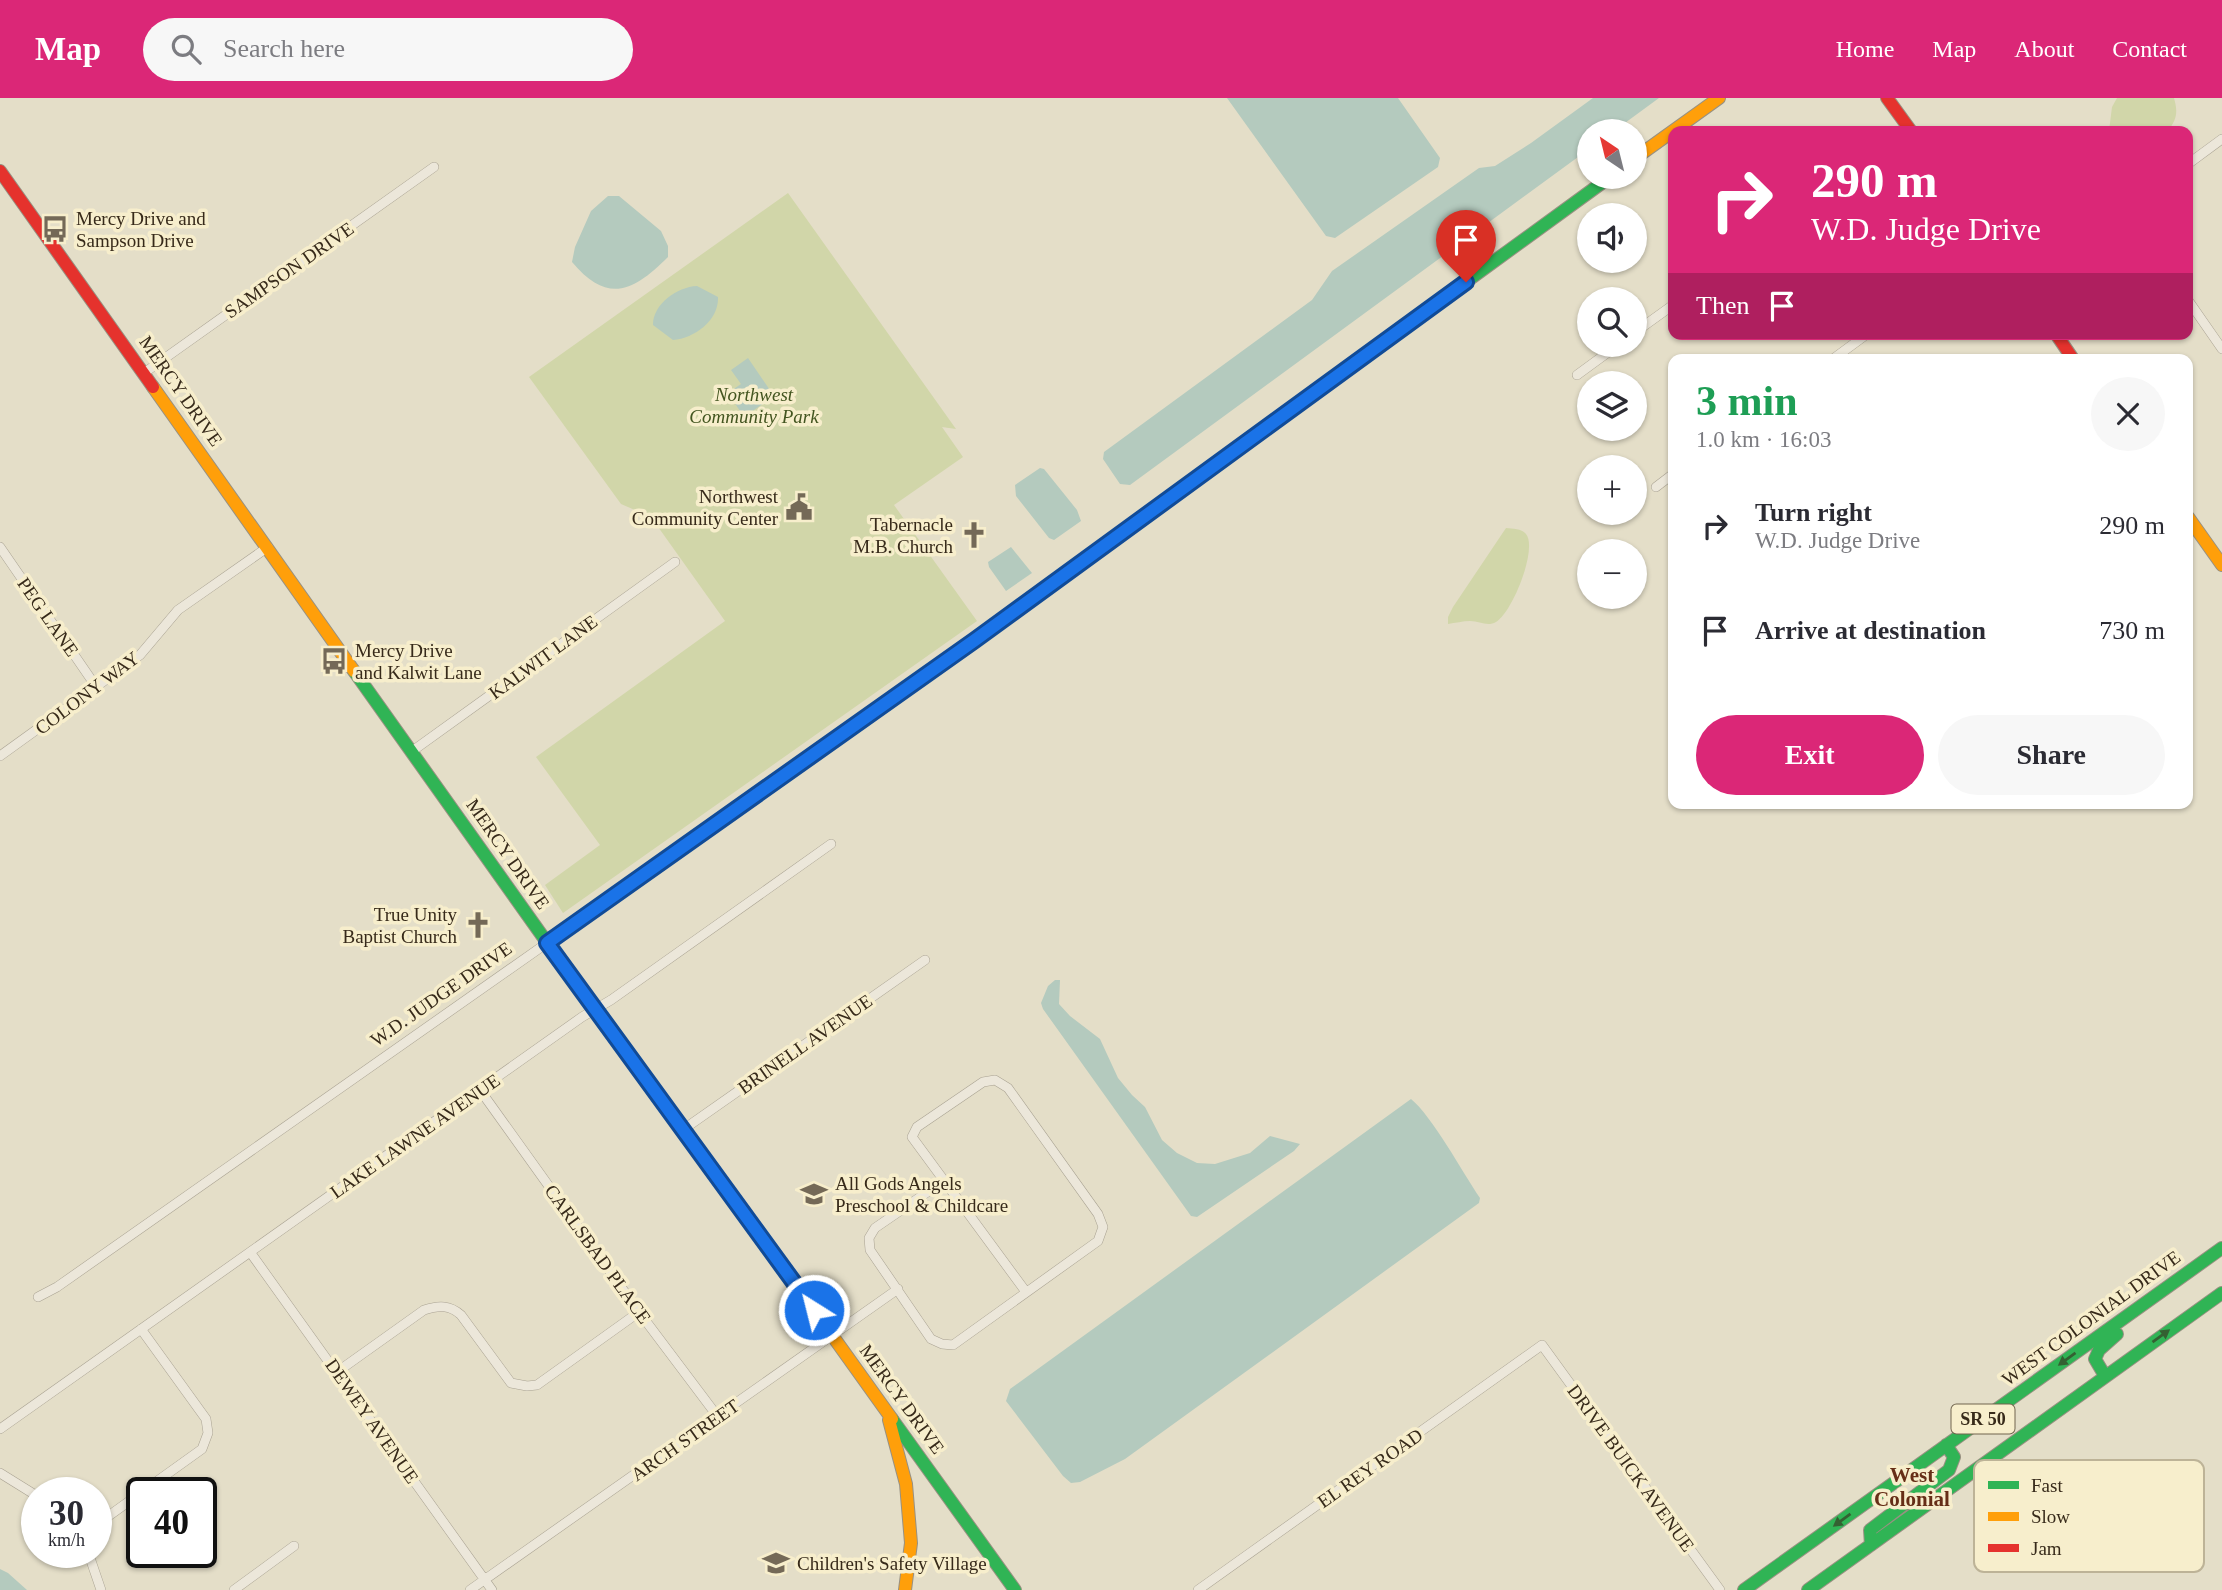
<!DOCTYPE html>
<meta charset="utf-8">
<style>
body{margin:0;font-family:"Times New Roman",serif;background:#f7f7f7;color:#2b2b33;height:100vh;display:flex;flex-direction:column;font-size:26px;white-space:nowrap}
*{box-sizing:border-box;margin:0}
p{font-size:23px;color:#7c7c81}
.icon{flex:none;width:38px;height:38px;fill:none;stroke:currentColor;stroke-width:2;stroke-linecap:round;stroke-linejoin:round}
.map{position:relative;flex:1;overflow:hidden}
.side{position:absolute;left:1668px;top:256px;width:525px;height:455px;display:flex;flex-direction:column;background:#fff;border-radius:14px;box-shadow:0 2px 5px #0004}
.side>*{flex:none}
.hud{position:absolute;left:1668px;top:28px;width:525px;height:214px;border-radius:14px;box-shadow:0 2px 5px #0004;background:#db2777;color:#fff;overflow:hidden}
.needle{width:46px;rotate:325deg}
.tools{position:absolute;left:1577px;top:21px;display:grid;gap:14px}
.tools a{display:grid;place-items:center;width:70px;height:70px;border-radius:50%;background:#fff;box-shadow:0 2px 5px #0004;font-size:35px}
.speed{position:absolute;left:21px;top:1379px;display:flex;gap:14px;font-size:35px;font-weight:700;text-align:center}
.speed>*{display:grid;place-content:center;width:91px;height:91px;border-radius:50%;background:#fff;box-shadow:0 2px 5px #0004;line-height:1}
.speed small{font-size:18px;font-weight:400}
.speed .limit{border:4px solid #111;border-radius:10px;background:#fff;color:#111}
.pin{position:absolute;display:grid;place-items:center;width:60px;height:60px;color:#fff;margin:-72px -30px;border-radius:50% 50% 50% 0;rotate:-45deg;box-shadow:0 0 7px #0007}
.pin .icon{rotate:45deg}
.me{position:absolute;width:77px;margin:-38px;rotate:324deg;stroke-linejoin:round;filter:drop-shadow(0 0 5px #0008)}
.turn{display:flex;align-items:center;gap:24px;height:147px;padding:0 28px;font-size:32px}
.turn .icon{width:91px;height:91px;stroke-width:2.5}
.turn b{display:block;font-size:49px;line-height:60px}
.then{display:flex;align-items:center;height:66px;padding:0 28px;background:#0003;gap:14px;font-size:26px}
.round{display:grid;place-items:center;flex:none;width:74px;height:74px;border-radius:37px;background:#f7f7f7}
.headline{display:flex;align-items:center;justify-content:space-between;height:119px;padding:0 28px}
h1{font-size:42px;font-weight:800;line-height:52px;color:#1e9e55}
.cta{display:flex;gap:14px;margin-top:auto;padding:14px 28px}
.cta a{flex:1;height:80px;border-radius:42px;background:#db2777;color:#fff;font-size:28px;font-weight:800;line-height:80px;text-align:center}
.cta a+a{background:#f7f7f7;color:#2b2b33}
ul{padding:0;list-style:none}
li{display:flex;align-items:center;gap:21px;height:105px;padding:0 28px}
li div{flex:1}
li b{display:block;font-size:26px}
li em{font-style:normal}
header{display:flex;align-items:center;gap:42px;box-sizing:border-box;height:98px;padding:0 35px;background:#db2777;color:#fff}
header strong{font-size:33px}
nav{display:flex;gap:38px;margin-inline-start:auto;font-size:24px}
.search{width:490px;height:63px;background:#f7f7f7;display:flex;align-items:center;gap:18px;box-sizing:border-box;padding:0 24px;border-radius:38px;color:#7c7c81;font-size:26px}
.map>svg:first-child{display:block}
.green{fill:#d1d6a9}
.water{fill:#b4cabe}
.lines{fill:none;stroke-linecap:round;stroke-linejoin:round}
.street-casing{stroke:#a9a292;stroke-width:10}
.fast-casing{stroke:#989182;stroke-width:14}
.slow-casing{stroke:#989182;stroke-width:14}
.jam-casing{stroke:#989182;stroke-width:14}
.street{stroke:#ece7da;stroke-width:9}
.fast{stroke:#30b455;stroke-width:12}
.slow{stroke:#ff9f0a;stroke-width:12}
.jam{stroke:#e5322d;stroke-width:12}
.oneway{fill:#346132}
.route-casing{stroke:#114b97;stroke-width:18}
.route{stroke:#1a73e8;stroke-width:12}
.labels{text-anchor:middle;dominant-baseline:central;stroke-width:7;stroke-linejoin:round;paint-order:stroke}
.shield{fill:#f7eecc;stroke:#71654f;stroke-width:2}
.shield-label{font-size:18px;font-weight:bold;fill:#372a1a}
.poi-label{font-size:19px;fill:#372a1a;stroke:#f7eecc;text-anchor:start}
.street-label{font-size:19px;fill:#372a1a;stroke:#f7eecc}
.park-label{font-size:19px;font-style:italic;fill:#435520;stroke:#f7eecc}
.neighbourhood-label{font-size:21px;font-weight:bold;fill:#662e17;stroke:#f7eecc}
.key{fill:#f7eecc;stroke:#bdb397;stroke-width:2}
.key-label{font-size:19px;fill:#372a1a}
</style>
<header>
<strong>Map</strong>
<div class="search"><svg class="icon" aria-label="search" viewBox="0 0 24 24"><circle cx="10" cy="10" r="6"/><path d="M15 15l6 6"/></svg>Search here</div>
<nav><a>Home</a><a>Map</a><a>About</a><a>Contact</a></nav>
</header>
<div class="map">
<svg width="2222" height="1492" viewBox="0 0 2222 1492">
<rect width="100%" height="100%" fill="#e4dec8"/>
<path class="green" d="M2117,0H2174C2178,14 2177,21 2168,33H2109L2112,9Z
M788,95L956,331L942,329L963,359L894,407L977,523L563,815L545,787L600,747L536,659L725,523L651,419L621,406L529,279Z
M1506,430C1513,431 1521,430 1526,436C1538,451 1512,515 1496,524C1487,529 1480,523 1470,523C1463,523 1455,525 1448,526V519L1453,509Z"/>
<path class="water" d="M1227,0H1398L1440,60L1438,69L1335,140L1326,138Z
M1593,0H1659L1614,33H1589V51L1130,387L1120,386L1103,361L1104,354L1312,202L1332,173L1479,70L1495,68L1531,45Z
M608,98H619L661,133L668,148V159C634,193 608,207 572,164L575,149L591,113Z
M697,188L718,199C719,222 695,240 673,242L653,227C653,206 677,189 697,188Z
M748,260L774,298L744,319L728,295L741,286L731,272Z
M1040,370L1044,371L1077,412L1081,423L1054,442L1049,440L1016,398L1015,387Z
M1011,449L1032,475L1006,493L989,469L988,464Z
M1055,882H1060L1059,906L1070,918L1100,941L1118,980L1132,997L1145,1009L1162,1042L1177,1055L1197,1065L1215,1066L1250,1055L1270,1038L1300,1046L1294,1053L1197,1119L1191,1118L1043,911L1041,905L1048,888Z
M1411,1001C1432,1018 1463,1075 1480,1100L1479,1105L1125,1361L1080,1384L1071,1385L1063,1378L1006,1303L1010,1291Z
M0,1471L8,1475L27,1492H0Z"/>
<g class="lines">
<defs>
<path id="street" d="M2188,66L2222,41
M2188,202L2222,251
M1634,235L1673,207
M1833,261L1867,236
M144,275L434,69
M1577,277L1618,247
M1656,389L1673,376
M0,449L97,590
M411,654L675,464
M0,658L140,557L178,512L268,449
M480,992L639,1214L718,1319
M684,1031L925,862
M945,1082L875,1130L869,1140L870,1152L931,1241L942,1246L953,1247L1098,1143L1103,1129L1098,1116L1008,990L995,982L983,984L917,1029L912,1039L1026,1194
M250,1154L492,1492
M38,1199L57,1189L547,845
M337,1274L424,1212C439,1207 450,1207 461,1217L511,1285L527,1288L537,1287L639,1214
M0,1331L582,919L611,902L831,746
M0,1375L37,1398
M96,1427L202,1351L208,1335L206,1321L141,1231
M88,1454L101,1492
M234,1492L294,1448
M470,1492L898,1191
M1198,1492L1542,1247L1720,1492"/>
<path id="fast" d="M1456,191L1610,79
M354,573L595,912
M918,583L1226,359
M2105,1278L2095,1261L2099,1252L2117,1236
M892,1321L1015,1492
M1871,1447L1870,1432L1949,1372L1954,1359L1946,1347
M1744,1492L2222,1150
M1808,1492L2222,1195"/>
<path id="slow" d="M1634,61L1719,0
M153,289L354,573
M1226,359L1456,191
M2188,419L2222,467
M547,845L918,583
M731,1096L892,1321
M889,1322L906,1386L911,1445L905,1492"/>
<path id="jam" d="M1887,0L1911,33
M0,73L153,289
M2056,236L2073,261
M595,912L731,1096"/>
</defs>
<use href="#street" class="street-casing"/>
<use href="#fast" class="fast-casing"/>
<use href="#slow" class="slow-casing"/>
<use href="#jam" class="jam-casing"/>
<use href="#street" class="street"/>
<use href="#fast" class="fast"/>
<use href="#slow" class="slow"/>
<use href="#jam" class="jam"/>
</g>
<defs><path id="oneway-solid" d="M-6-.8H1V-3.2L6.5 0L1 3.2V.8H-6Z" transform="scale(1.75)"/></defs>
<g class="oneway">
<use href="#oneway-solid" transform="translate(2161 1238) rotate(-36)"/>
<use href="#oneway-solid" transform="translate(2067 1261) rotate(144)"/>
<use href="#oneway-solid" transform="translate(1842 1422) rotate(144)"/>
</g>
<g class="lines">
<defs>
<path id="route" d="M814,1212L547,845L975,542L1466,184"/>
</defs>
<use href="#route" class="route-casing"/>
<use href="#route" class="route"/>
</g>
<defs>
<symbol id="bus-bare" viewBox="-9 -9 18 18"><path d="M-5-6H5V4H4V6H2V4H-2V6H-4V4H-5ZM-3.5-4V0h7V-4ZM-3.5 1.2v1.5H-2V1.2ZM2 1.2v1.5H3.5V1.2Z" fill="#746957" stroke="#f7eecc" stroke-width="2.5" paint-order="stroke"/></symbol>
<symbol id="civic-bare" viewBox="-9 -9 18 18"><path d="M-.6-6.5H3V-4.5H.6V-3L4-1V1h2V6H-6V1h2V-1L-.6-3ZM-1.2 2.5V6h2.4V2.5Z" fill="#746957" stroke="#f7eecc" stroke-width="2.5" paint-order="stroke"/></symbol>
<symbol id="church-bare" viewBox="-9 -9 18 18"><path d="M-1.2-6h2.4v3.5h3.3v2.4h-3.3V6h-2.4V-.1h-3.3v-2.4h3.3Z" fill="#746957" stroke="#f7eecc" stroke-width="2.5" paint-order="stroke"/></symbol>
<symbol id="school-bare" viewBox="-9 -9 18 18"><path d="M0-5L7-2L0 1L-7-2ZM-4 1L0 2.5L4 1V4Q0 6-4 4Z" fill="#746957" stroke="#f7eecc" stroke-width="2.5" paint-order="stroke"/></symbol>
</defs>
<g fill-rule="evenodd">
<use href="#bus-bare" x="36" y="112" width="38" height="38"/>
<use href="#civic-bare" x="780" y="390" width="38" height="38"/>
<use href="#church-bare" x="955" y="418" width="38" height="38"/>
<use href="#bus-bare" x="315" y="544" width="38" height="38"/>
<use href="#church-bare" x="459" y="808" width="38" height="38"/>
<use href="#school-bare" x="795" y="1077" width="38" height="38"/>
<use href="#school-bare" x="757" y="1446" width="38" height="38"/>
</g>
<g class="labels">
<rect class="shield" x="1951.5" y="1306.5" width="63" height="29" rx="5"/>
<g class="shield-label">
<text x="1983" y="1321">SR 50</text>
</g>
<g class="poi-label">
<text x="76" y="120">Mercy Drive and<tspan x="76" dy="22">Sampson Drive</tspan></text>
<text x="778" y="398" text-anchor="end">Northwest<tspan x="778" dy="22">Community Center</tspan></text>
<text x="953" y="426" text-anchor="end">Tabernacle<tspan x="953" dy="22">M.B. Church</tspan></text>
<text x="355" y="552">Mercy Drive<tspan x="355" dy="22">and Kalwit Lane</tspan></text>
<text x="457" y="816" text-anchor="end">True Unity<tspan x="457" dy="22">Baptist Church</tspan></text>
<text x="835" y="1085">All Gods Angels<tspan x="835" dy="22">Preschool &amp; Childcare</tspan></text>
<text x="797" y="1465">Children's Safety Village</text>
</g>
<g class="street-label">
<text transform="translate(289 172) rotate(-35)">SAMPSON DRIVE</text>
<text transform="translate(181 293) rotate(55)">MERCY DRIVE</text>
<text transform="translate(48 519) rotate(55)">PEG LANE</text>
<text transform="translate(543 559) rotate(-36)">KALWIT LANE</text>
<text transform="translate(87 595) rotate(-37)">COLONY WAY</text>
<text transform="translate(508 756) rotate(55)">MERCY DRIVE</text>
<text transform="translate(441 896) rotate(-35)">W.D. JUDGE DRIVE</text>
<text transform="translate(805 946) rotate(-35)">BRINELL AVENUE</text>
<text transform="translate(415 1038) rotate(-35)">LAKE LAWNE AVENUE</text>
<text transform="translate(598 1156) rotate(54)">CARLSBAD PLACE</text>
<text transform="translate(2091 1220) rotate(-36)">WEST COLONIAL DRIVE</text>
<text transform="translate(902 1301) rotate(54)">MERCY DRIVE</text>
<text transform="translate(372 1323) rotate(55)">DEWEY AVENUE</text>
<text transform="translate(685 1342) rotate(-35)">ARCH STREET</text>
<text transform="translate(1370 1370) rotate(-35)">EL REY ROAD</text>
<text transform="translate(1631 1370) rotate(54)">DRIVE BUICK AVENUE</text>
</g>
<g class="park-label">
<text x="754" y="296">Northwest<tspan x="754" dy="22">Community Park</tspan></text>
</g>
<g class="neighbourhood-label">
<text x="1912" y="1377">West<tspan x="1912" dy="24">Colonial</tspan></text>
</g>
</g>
<rect x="1974" y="1362" width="230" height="112" rx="10" class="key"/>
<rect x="1988" y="1383" width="31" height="8" fill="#30b455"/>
<rect x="1988" y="1414" width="31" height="9" fill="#ff9f0a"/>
<rect x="1988" y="1446" width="31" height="8" fill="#e5322d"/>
<g class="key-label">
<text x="2031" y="1394">Fast</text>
<text x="2031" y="1425">Slow</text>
<text x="2031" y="1457">Jam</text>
</g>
</svg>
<div class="tools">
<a><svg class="needle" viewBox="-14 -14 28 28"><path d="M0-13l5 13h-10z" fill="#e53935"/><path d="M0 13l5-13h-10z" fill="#7c7c81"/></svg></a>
<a><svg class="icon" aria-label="sound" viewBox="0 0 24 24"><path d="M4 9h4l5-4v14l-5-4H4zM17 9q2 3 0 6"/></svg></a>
<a><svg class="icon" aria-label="search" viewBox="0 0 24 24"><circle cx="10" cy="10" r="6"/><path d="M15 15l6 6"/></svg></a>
<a><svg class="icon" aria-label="layers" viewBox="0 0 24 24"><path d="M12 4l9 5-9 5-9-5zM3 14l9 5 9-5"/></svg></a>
<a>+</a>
<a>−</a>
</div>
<div class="speed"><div>30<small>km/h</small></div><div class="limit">40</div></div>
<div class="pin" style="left:1466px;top:184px;background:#d93025"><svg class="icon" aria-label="arrive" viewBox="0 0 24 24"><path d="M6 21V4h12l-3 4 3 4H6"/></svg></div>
<svg class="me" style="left:814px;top:1212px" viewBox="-20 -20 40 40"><circle r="17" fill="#1a73e8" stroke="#fff" stroke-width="3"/><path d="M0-11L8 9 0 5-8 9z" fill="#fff"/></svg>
<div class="hud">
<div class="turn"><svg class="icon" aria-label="right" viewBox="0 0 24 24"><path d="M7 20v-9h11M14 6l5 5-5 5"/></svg><div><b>290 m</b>W.D. Judge Drive</div></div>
<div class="then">Then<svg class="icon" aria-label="arrive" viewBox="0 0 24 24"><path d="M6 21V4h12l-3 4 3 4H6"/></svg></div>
</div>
<section class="side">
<div class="headline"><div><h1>3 min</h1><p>1.0 km · 16:03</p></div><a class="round"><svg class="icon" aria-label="close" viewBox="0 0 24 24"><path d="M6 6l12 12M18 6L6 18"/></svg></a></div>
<ul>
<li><svg class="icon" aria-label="right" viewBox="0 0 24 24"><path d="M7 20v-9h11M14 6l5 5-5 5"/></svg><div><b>Turn right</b><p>W.D. Judge Drive</p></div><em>290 m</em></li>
<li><svg class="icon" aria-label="arrive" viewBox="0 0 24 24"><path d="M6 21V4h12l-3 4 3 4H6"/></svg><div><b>Arrive at destination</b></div><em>730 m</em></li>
</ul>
<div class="cta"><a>Exit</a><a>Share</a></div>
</section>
</div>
